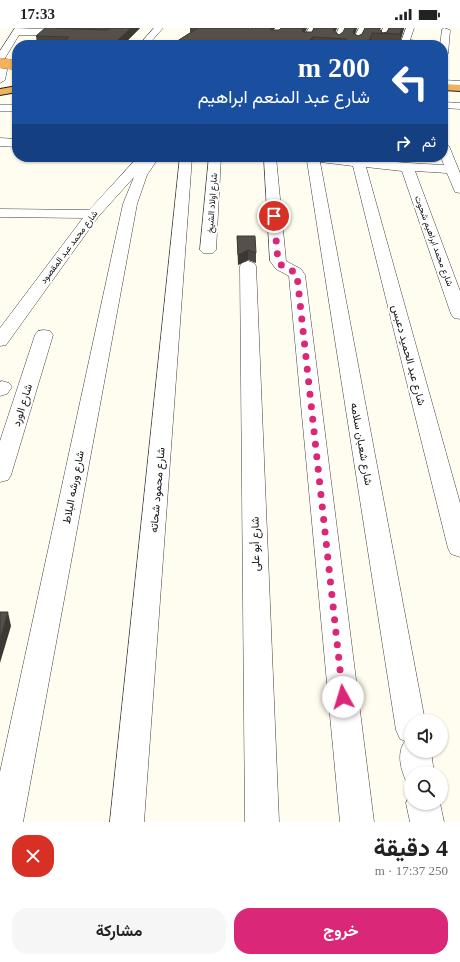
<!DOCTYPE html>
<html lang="ar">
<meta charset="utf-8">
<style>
body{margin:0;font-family:"Times New Roman",Vazirmatn,serif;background:#f6f6f6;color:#222;direction:rtl;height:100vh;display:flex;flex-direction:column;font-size:15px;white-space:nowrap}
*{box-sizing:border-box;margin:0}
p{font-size:13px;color:#767676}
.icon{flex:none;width:22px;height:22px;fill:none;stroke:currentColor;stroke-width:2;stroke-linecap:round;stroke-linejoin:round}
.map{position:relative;height:794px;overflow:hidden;direction:ltr}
.side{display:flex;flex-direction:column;background:#fff;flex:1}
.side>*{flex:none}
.hud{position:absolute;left:12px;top:12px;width:436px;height:122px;border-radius:16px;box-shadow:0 1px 3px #0004;direction:rtl;background:#1a4fa0;color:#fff;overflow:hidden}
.fabs{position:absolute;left:404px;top:686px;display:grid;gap:8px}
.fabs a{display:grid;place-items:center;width:44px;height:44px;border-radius:50%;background:#fff;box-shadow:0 1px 3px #0004;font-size:20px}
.pin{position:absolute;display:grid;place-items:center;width:34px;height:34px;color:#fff;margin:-17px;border:2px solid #fff;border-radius:50%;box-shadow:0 1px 4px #0007}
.me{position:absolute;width:44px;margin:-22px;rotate:354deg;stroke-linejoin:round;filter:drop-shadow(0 0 3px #0008)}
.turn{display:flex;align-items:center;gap:14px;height:84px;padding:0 12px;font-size:18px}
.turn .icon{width:52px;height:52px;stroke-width:2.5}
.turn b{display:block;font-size:28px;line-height:34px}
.then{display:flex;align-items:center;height:38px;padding:0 12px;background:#0003;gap:8px;font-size:15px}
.round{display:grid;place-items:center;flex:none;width:42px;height:42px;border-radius:16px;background:#f6f6f6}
.summary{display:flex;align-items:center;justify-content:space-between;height:68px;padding:0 12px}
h1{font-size:24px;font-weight:700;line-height:30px}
.cta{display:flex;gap:8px;margin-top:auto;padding:8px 12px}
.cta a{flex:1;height:46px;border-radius:16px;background:#db2777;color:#fff;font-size:16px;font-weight:700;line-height:46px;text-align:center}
.cta a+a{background:#f6f6f6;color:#222}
.status{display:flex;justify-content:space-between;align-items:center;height:28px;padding:0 20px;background:#fff;direction:ltr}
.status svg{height:11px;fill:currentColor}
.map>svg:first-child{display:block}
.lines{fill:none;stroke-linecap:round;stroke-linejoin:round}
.minor-casing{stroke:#414141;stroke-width:1}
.highway-casing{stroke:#1f1f1f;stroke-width:2}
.minor{fill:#fff;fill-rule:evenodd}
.highway{fill:#f0b25b;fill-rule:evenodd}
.highway-bridge-casing{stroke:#1f1f1f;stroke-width:10;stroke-linecap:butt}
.highway-bridge{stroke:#f0b25b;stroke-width:10}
.wall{fill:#4a4540}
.shaded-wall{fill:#3c3834}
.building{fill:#56504a;stroke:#3c3834}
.route{stroke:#db2777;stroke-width:7;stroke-dasharray:0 12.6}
.labels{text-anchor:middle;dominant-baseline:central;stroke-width:4;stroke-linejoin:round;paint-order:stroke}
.far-street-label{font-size:9px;fill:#0e0e0e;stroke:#fff}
.street-label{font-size:11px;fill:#0e0e0e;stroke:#fff}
</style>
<div class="status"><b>17:33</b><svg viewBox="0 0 49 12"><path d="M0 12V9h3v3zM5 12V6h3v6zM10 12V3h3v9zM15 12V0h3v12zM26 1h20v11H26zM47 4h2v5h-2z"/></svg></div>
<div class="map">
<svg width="460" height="794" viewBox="0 0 460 794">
<rect width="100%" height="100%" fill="#fffdef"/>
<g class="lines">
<defs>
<path id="minor" d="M15,0L68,2L72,5L68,8L19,7L5,30L8,37L5,52L0,55V23Z
M154,0H163L148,17H139Z
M309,0H317L310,12H304L303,10Z
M339,0H347L342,11L338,14L334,11Z
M359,0H367L360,14L357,15L353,12Z
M383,0H391L386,11L383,12L379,9Z
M406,0H414L410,12L428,14L432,17L402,16L401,14Z
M444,0L450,2L448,26L443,29V17H440L442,2Z
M443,52L460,53V59L443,58Z
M443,74L460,75V81L443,80Z
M0,77H17V83H0Z
M0,110L17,111V119L0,118Z
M443,114L449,118L460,145V165L455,164L447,145L415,143L460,263V291L454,290L451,286L402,143L366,139L460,475V529L451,526L448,520L353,138L320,134L425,693H411V723H431L434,745H411V757L407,755C401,742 396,726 405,713L400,711L396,702L307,133L302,132L300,129C348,129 396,135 444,137L441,129H443Z
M138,129H159L147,147L137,176L23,794H0V744L123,176L134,149L98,189L6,317L0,318V300L83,190L0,189V181L89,182Z
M180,129H192L144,794H110Z
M209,129H221L216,222L213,225H203L200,222Z
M264,129H276L286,233L301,241L305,247L374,794H340L289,248L276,241L270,233Z
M248,233L254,235L256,238L279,794H245L240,238L242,235Z
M44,302L50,303L53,307L11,447L8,452L0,454V413L35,307L38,303Z
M2,353L9,355L12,359L7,366L0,368V354Z
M411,765V775H440L444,794H410L406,775Z"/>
<path id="highway" d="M443,56L460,57V63L443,62Z
M17,58V64L0,67V61Z"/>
</defs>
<use href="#minor" class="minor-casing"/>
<use href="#highway" class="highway-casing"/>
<use href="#minor" class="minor"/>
<use href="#highway" class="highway"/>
<defs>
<path id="highway-bridge" d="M0,35L17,37"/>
</defs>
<use href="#highway-bridge" class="highway-bridge-casing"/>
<use href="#highway-bridge" class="highway-bridge"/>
</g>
<path class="wall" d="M56,0H140L123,17H37L36,8Z
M190,0H248L249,1L253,0H275L273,2H279L281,0H307L305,4H312L314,0H337L335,4L339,7L357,0L355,6L358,8L362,6L365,0H381L380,2L383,5L387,4L389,0H404L400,14H371L370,17H171L191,4H190Z
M237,208L256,225V235L248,232L238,237Z"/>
<path class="shaded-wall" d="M131,0H140L123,17H116V14Z
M270,0H275L270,7Z
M303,0H307L302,9V1Z
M334,0H337L333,10V2Z
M355,0H357L352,13L353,5Z
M402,0H404L400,14V6Z
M372,5L371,14L370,17V12Z
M313,9L312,17H305Z
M248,222V232L238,237V227Z
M8,584L11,598L0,635V611Z"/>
<path class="building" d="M45,0L107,2L110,0H131L116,14L65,13L69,9L36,8Z
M198,0H248L249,1L253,0H270L271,2H279L281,0H303L302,1L303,4H312L314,0H334L333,2L339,7L343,4L345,0H355L353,5L358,8L362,6L365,0H378L383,5L387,4L389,0H402L400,6L372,5L370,12H368L366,17H343L346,11L313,9L305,17H171Z
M237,208H255L256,225L248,222L238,227Z
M0,584H8L0,611Z"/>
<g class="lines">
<path class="route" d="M274,188L278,233C282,241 292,240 297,247L343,669"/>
</g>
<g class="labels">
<g class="far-street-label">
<text transform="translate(212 175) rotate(-86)">شارع اولاد الشيخ</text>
<text transform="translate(434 213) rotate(70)">شارع محمد ابراهيم شحوت</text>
<text transform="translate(69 219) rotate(-53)">شارع محمد عبد المقصود</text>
</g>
<g class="street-label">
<text transform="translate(409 327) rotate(75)">شارع عبد الحميد دعبس</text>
<text transform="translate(22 377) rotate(-73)">شارع الورد</text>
<text transform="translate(362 416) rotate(80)">شارع شعبان سلامه</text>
<text transform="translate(73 459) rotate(-79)">شارع ورشه البلاط</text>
<text transform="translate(157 462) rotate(-85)">شارع محمود شحاته</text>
<text transform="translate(255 516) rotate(-91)">شارع أبو على</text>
</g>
</g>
</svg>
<div class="fabs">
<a><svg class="icon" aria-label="sound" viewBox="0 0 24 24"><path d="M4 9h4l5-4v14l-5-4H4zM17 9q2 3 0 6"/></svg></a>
<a><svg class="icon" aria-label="search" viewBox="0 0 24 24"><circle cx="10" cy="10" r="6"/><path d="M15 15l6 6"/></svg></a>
</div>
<div class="pin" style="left:274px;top:188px;background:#d93025"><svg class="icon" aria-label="arrive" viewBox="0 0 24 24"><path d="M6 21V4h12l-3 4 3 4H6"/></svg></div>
<svg class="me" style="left:343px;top:669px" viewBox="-20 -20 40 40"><circle r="19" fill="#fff"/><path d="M0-13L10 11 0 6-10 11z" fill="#db2777"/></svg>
<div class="hud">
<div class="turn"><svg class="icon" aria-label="left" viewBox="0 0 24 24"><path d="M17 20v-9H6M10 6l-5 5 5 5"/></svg><div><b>200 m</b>شارع عبد المنعم ابراهيم</div></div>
<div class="then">ثم<svg class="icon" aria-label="right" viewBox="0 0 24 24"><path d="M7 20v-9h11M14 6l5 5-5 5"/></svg></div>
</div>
</div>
<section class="side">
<div class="summary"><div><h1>4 دقيقة</h1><p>250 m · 17:37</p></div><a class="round" style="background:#d93025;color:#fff"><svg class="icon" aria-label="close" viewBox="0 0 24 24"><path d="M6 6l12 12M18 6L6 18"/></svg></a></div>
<div class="cta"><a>خروج</a><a>مشاركة</a></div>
</section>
